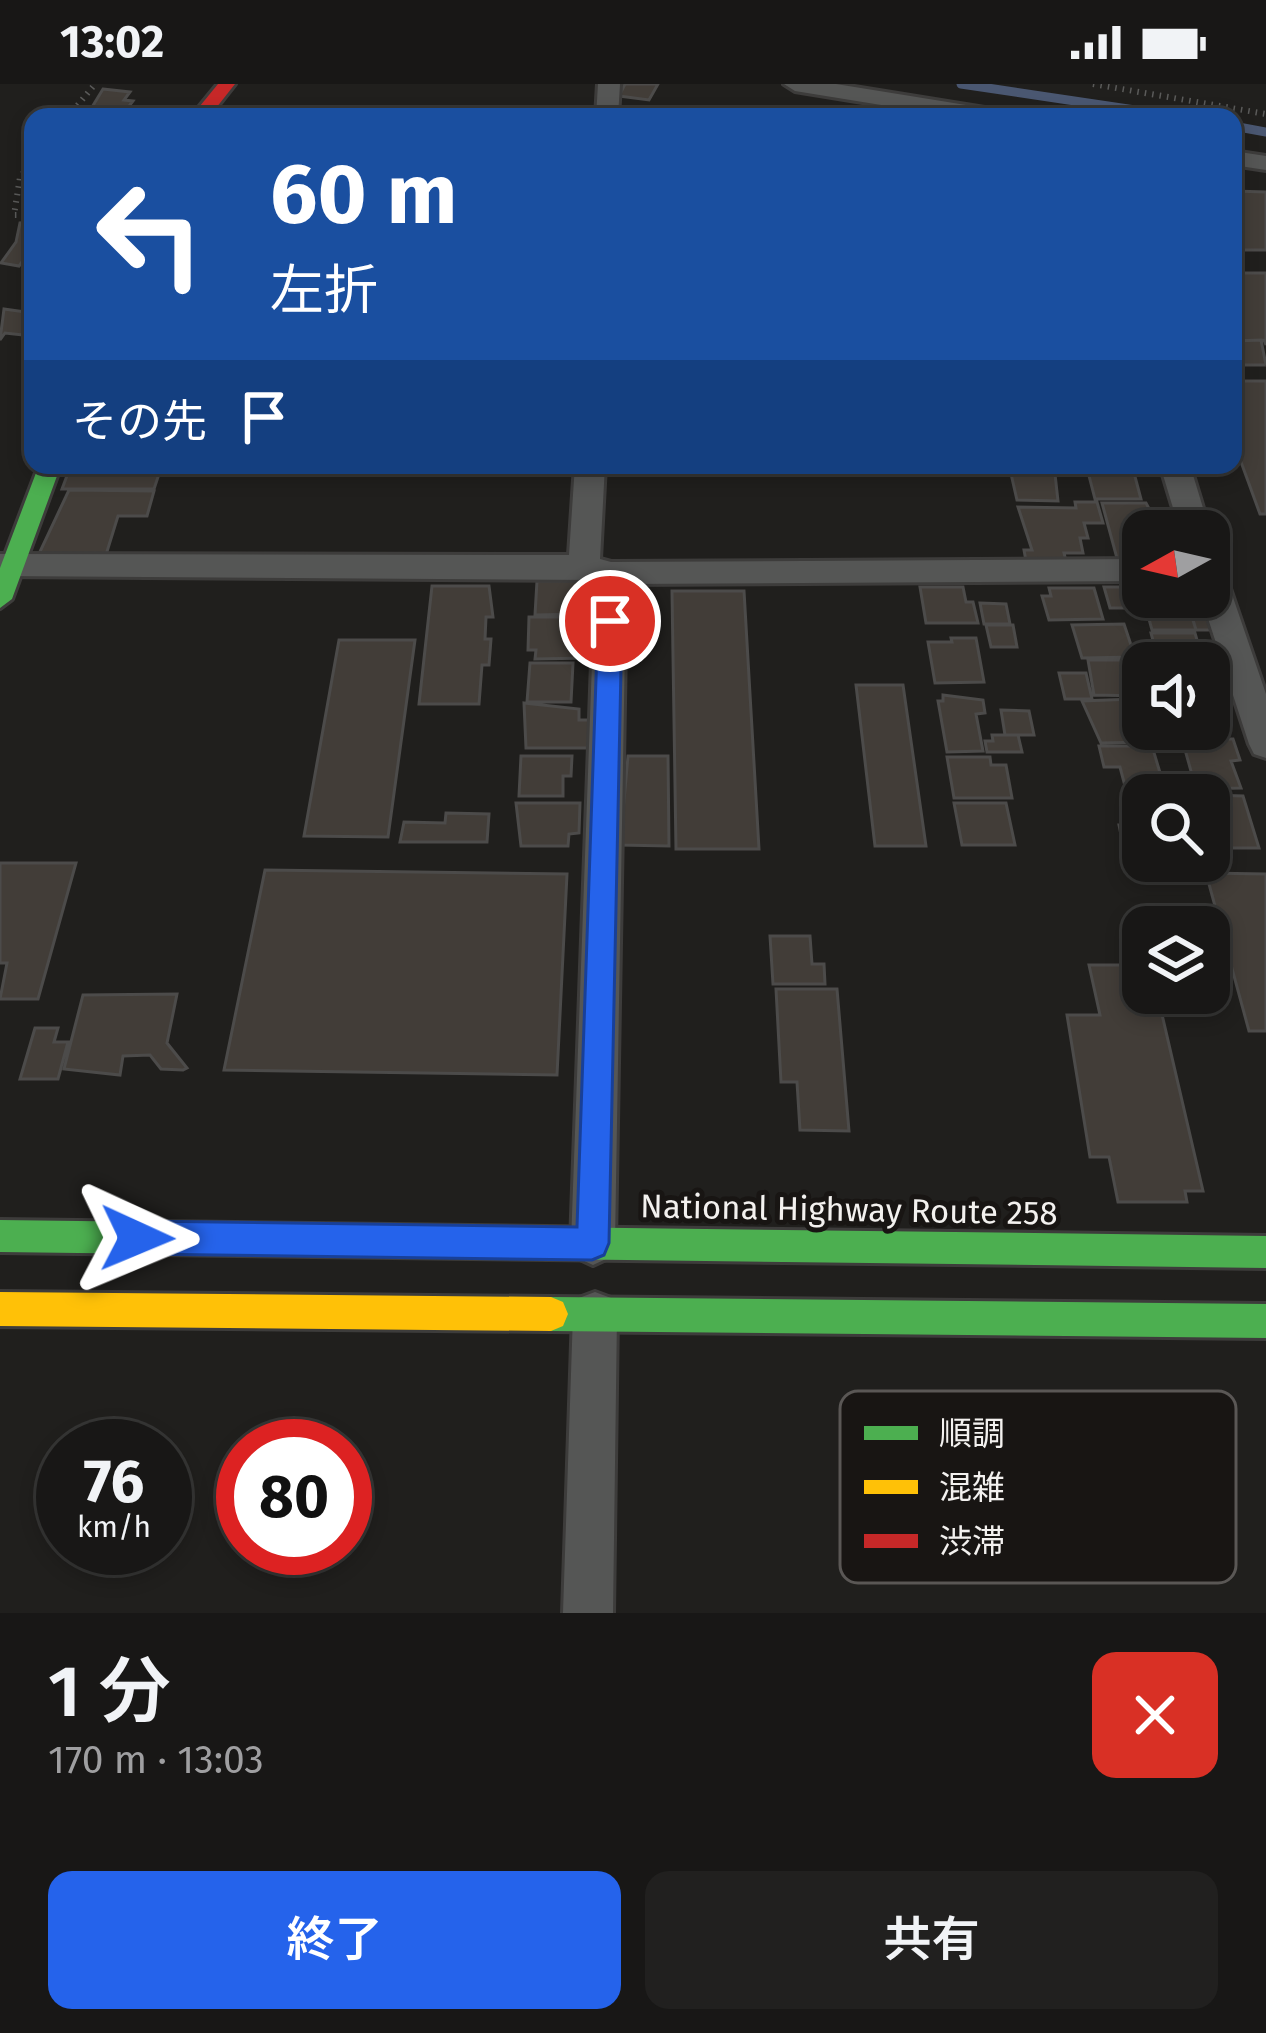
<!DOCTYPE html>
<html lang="ja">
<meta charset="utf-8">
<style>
body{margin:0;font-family:"Fira Sans","Noto Sans JP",sans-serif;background:#21201f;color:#f1f3f6;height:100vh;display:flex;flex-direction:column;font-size:45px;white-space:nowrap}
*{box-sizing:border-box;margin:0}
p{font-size:39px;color:#9f9fa1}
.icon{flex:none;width:66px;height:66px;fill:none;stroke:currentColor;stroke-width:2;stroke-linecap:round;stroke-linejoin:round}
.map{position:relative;height:1529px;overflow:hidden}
.drawer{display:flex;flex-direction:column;background:#181716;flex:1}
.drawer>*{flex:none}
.top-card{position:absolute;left:24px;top:24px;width:1218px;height:366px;border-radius:24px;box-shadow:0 6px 18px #0003,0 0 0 3px #363635;background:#1a4fa0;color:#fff;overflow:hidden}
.needle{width:78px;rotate:262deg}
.tools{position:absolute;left:1122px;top:426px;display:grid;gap:24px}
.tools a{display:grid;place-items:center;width:108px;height:108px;border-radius:24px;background:#181716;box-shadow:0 6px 18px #0003,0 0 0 3px #363635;font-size:60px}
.speed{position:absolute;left:36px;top:1335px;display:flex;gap:24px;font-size:60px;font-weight:700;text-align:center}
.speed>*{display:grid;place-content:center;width:156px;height:156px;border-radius:50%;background:#181716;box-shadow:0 6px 18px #0003,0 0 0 3px #363635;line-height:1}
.speed small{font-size:30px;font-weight:400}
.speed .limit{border:18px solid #d22;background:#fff;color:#111}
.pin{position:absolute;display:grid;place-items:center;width:102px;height:102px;color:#fff;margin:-51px;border:6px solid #fff;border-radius:50%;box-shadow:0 3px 12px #0007}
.me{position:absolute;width:132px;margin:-66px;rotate:91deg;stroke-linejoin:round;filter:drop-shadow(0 0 9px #0008)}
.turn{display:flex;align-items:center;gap:42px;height:252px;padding:0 48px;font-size:54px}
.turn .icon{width:156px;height:156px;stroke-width:2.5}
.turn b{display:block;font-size:84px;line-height:102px}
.then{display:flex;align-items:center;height:114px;padding:0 48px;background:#0003;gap:24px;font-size:45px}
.round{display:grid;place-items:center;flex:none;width:126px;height:126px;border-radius:24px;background:#21201f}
.head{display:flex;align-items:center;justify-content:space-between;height:204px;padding:0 48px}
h1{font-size:72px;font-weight:600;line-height:90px}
.cta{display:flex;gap:24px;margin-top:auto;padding:24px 48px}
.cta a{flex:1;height:138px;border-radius:24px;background:#2563eb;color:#fff;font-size:48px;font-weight:600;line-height:138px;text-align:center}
.cta a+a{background:#21201f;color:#f1f3f6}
.status{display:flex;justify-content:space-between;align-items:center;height:84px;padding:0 60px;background:#181716;direction:ltr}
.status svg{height:33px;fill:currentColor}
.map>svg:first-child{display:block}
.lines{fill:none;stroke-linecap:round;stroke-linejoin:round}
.stream{stroke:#4a5771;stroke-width:9}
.building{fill:#423d38;stroke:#4c4b4a;stroke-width:3}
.street-casing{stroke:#3d3c3b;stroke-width:6}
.fast-casing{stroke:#3d3c3b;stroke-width:6}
.slow-casing{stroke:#3d3c3b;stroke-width:6}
.jam-casing{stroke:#3d3c3b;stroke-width:6}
.path{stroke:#5b5b5a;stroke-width:6;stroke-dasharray:1.5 6;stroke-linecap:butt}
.street{fill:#555655;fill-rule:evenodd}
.fast{fill:#4caf50;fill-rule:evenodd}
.slow{fill:#ffc107;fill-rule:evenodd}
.jam{fill:#c62828;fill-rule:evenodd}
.route{fill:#2563eb;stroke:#184099;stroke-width:3}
.labels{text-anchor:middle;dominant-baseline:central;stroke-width:10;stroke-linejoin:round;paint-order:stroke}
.street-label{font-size:33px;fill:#f3f1ef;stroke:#181513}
.key{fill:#181513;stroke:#5a5755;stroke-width:3}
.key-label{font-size:33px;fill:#f3f1ef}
</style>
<div class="status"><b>13:02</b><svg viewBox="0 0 49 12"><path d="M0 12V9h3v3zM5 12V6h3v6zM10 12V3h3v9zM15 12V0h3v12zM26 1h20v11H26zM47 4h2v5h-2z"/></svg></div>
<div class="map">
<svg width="1266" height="1529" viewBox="0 0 1266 1529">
<rect width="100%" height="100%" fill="#201f1d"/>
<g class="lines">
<path class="stream" d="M961,0L1182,33
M1233,42L1266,48"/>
</g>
<path class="building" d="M625,0H658L649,16L619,12Z
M103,5L130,8L124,16L133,17L121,33H86Z
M1233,107L1266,108V166H1233Z
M32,138L33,162L19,182L1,179L16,158L20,139Z
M1233,181L1238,189H1266V261L1264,256L1233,257Z
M4,225L33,229V252L5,249L0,256Z
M1261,256L1266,281H1242L1233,257Z
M1233,297H1266V430H1260L1233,356Z
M71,381H162L154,405H62Z
M1009,381H1054L1058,417L1017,416Z
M1087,384L1133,385L1141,415H1095Z
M69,406L154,407L147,432H118L105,474H37Z
M1075,418H1097L1103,439H1084L1088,454H1080L1083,469H1064L1066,477H1026L1024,466H1032L1018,423L1076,424Z
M1102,419H1146L1161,447H1143V478H1118Z
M537,497H586V530L535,531Z
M1139,499H1143V513H1186L1196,546H1152Z
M432,502H489L493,533H486L485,555H491L489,581H482L479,620H419Z
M920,503H963L966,518H973L978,539H926Z
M1104,503H1132L1138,524H1110Z
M1049,504H1094L1103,535L1049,536L1042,512H1051Z
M672,507H744L759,765H676Z
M1187,515L1206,516L1216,546H1196Z
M980,519L1006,520L1010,540H984Z
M529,533H575V541H583V564H588V574L535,575L536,566H528Z
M1124,540L1135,573L1082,574L1072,541Z
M986,541H1013L1017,563H991Z
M1151,549H1195L1201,570H1195L1198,579H1159Z
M951,554H976L984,598L935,599L928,558H952Z
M339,556H415L388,753L304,752Z
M1200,575H1225L1232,596H1209V579Z
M1088,576H1131L1135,589L1143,590V612L1094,611Z
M530,579H573L571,618H527Z
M1059,589H1086L1092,615H1065Z
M856,601H903L926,762H875Z
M943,611L983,616L985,629L976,630L983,667L947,668L938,617H943Z
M1134,615L1147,658L1101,659L1082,617Z
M524,619L579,625V636H594V664H526Z
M1001,626L1029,627L1034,651H1005Z
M992,651H1018L1022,668H987L985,657H993Z
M1182,655H1233L1240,676L1231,677L1241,704L1196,705Z
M1099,662H1152L1164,702H1125L1120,683H1104Z
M521,672H572L571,692H563V712H519Z
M628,672H668L669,762L620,761Z
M947,673H990L991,681H1006L1012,714H954Z
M1209,711L1243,712L1259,764H1211Z
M516,719H580L579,749L569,750L568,762H521Z
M954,719H1006L1015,761H962Z
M446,729L489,730L487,758H400L404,738L445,739Z
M1119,741H1143V760L1123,761Z
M0,779H76L38,915H0L7,879H0Z
M265,786L567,790L557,991L224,986Z
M1206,789L1266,790V947H1249Z
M770,852H810L812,880H824L825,900H773Z
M1089,881H1124L1129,905L1157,909L1203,1107H1185L1187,1118H1118L1109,1073H1090L1067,931H1100Z
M776,905H837L849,1047L800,1046L797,998H781Z
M177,910L167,959L187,984L183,986L161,985L150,971L123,972L120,991L64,985L83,911Z
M35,944H58L54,958H68L58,995H20Z"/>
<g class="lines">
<defs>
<path id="street" d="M598,0H620L618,33H596Z
M784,0H836L997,26L1008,33H955L795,7Z
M1233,67L1266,72V86L1233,81Z
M575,381H605L600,475L611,478L1143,475V497L626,500L615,1159L608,1174L593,1181L578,1174L571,1159L595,496L0,492V470L569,471Z
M1160,381H1190L1210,447L1209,449L1180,447Z
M1209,479L1220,482L1225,490L1266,610V674L1254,670L1249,660L1201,513H1209Z
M595,1208L611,1214L617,1230L613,1529H563L573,1230L579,1214Z"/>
<path id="fast" d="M39,381H61L12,515L0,524V484Z
M0,1136L1266,1152V1184L0,1168Z
M551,1213L1266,1220V1254L551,1247L539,1242L534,1230L539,1218Z"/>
<path id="slow" d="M0,1208L551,1213L563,1218L568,1230L563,1242L551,1247L0,1242Z"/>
<path id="jam" d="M218,0H235L209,33H191Z"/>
</defs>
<use href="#street" class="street-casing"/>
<use href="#fast" class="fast-casing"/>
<use href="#slow" class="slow-casing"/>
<use href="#jam" class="jam-casing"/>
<path class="path" d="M1093,0L1266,30
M68,33L95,0
M33,77L20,93L14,131H33"/>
<use href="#street" class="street"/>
<use href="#fast" class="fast"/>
<use href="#slow" class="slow"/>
<use href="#jam" class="jam"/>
</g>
<path class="route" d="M610,528L622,537L609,1159L604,1171L592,1176L137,1170L125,1165L120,1154L125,1142L137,1137L577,1143L598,537Z"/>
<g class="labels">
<g class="street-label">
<text transform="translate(849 1126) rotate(1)">National Highway Route 258</text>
</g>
</g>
<rect x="840" y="1307" width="396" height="192" rx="18" class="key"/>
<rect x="864" y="1342" width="54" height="14" fill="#4caf50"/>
<rect x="864" y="1396" width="54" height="14" fill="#ffc107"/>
<rect x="864" y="1450" width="54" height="14" fill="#c62828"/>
<g class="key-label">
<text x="939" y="1361">順調</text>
<text x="939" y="1415">混雑</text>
<text x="939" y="1469">渋滞</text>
</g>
</svg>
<div class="tools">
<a><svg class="needle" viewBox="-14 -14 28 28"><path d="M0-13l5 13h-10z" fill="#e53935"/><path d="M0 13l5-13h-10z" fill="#9f9fa1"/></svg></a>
<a><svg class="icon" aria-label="sound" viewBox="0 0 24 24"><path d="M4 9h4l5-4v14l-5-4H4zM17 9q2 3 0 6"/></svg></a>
<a><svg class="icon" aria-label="search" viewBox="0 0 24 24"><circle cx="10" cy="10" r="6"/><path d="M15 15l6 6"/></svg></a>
<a><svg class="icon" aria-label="layers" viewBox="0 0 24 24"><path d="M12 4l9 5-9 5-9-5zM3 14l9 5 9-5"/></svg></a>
</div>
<div class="speed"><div>76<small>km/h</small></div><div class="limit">80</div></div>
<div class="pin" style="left:610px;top:537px;background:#d93025"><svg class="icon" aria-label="arrive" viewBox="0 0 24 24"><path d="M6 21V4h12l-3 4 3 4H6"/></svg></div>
<svg class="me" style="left:137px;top:1154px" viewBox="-20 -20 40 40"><path d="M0-17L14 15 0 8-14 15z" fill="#2563eb" stroke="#fff" stroke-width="4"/></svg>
<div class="top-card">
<div class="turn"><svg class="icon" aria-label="left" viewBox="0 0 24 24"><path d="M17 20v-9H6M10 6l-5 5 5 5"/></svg><div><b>60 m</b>左折</div></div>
<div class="then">その先<svg class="icon" aria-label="arrive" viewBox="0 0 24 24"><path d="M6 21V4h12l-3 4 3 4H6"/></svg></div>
</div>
</div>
<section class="drawer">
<div class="head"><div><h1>1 分</h1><p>170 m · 13:03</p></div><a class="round" style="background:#d93025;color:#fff"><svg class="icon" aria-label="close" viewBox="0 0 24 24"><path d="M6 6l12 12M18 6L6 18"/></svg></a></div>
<div class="cta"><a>終了</a><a>共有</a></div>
</section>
